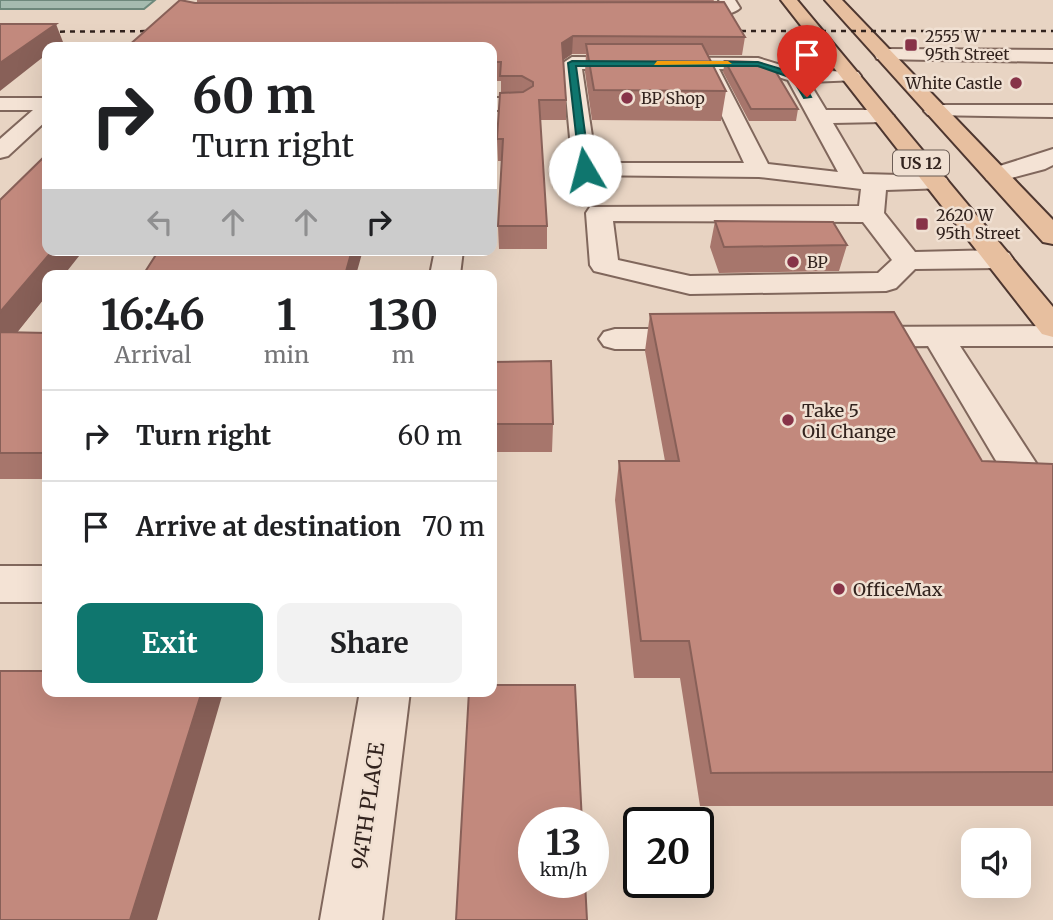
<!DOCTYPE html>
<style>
body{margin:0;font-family:Merriweather,serif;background:#f2f2f2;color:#202124;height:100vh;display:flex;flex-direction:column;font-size:26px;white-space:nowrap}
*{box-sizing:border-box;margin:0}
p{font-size:23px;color:#757577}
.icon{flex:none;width:38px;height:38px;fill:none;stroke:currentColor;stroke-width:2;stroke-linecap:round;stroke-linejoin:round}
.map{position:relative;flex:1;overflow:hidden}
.drawer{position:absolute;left:42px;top:270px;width:455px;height:427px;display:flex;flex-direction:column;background:#fff;border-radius:14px;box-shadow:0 7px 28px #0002}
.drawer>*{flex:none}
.banner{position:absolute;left:42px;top:42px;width:455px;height:214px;border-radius:14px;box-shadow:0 7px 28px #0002;background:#fff;color:#202124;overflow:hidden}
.fabs{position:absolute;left:961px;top:828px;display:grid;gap:14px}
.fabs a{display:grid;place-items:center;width:70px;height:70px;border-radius:14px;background:#fff;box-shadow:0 7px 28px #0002;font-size:35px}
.speed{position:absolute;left:518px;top:807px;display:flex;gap:14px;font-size:35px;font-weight:700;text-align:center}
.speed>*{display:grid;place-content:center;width:91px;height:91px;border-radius:50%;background:#fff;box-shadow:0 7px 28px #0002;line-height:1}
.speed small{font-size:18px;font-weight:400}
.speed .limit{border:4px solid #111;border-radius:10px;background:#fff;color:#111}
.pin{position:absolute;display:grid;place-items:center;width:60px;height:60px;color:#fff;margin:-72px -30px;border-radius:50% 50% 50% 0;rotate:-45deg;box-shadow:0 0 7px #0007}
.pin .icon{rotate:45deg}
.me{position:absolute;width:77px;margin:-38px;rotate:352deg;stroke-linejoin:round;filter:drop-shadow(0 0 5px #0008)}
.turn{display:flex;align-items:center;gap:24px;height:147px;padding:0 35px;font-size:32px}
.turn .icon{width:91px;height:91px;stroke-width:2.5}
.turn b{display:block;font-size:49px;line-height:60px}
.lanes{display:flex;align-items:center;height:66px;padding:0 35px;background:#0003;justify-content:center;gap:35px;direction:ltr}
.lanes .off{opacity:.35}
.eta{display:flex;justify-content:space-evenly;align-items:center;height:119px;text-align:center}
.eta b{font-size:42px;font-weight:700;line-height:49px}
.cta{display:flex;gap:14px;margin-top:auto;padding:14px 35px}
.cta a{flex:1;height:80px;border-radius:14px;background:#0f766e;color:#fff;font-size:28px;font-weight:700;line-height:80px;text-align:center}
.cta a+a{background:#f2f2f2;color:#202124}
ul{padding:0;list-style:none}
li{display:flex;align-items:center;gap:21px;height:91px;padding:0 35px;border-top:2px solid #e0e0e0}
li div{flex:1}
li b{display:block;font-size:26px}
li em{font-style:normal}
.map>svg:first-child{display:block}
.water{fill:#a5bbaf;stroke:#6d887b;stroke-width:2}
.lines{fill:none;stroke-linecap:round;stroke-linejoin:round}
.minor-casing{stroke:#80675c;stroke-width:4}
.major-casing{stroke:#4e3730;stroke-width:4}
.minor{fill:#f4e3d5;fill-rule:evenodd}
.major{fill:#e7bf9f;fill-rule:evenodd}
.rail{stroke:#32231e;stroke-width:2.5;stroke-dasharray:5 5;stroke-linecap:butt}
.wall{fill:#a7766c}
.shaded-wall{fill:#886058}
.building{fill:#c2897d;stroke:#886058;stroke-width:2}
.route{fill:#0f766e;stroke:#0a4d48;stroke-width:2}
.slow{fill:#f59e0b}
.poi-dot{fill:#873348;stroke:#f0e0d2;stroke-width:2.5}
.labels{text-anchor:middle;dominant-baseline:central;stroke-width:5;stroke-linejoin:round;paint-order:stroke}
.far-poi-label{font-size:16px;fill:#32231e;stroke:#f0e0d2;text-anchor:start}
.shield{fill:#f0e0d2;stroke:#6b5c54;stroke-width:2}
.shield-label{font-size:16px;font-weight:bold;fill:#32231e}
.poi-label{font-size:18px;fill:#32231e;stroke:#f0e0d2;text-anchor:start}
.near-street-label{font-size:21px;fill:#32231e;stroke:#f0e0d2}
</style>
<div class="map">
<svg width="1053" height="920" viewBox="0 0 1053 920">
<rect width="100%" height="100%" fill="#e8d4c3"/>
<path class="water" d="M0,0H155L144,9H0Z"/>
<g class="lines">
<defs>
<path id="minor" d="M719,0H735L740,8C729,19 678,22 667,12L675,7H718L723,6Z
M884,49L1053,50V62L877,59L875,55Z
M572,57L758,58L797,70L858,72L861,76L858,80L809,82L826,110H883L894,116L883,122L833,123L863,174L937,176L946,178L949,183L946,188L886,190L884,213L915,252L999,250L1009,253L1013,259L1009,265L999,268L915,269L896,288L886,291L690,294L594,271L590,265L586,213L590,207L859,206L861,189L759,177L576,175L573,170L563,63ZM582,69H700L744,163H596ZM719,69L756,70L788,80L838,172L768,164ZM613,221L863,222L892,260L878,273L690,276L618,260Z
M0,98H47V120L8,156L0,158V139L33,110H0Z
M492,98H522L532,104L522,110H492Z
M935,105H1053V117L928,115L924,111Z
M1053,149V165L1045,169L996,182L987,180L984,175L987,170Z
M435,250H463L460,275H430Z
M1053,326V346H960L1051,486L1045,496L1031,500L1017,496L928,346L856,347L845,344L840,337L845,330L856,327Z
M615,329H698L709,332L714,339L709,346L698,349H615L604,346L599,339L604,332Z
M0,566H47V602H0Z
M360,691H410L382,920H320Z"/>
<path id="major" d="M781,0H797L1053,307V337L1042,334Z
M825,0H842L1053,220V244L1043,242Z"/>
</defs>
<use href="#minor" class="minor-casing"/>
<use href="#major" class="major-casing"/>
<use href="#minor" class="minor"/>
<use href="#major" class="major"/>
<path class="rail" d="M721,31H1053
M0,32L164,31"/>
</g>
<path class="wall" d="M197,0H714L713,2L745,37L742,55H708L726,91L721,121L592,120L585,72L586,54H572L563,60L566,100V120H540L547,226V249H499L498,226L502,161H498L497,139L501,93V81H492V47L197,3Z
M725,61L756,66L798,109L796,121H749L723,72Z
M0,200L47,250H142L83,251L47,275V295L17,332L47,333V479H0Z
M715,221L847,245L839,271L719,273L710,247Z
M650,314L982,461L1053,464V806H700L680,678H634L615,500L619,461H665L645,351Z
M492,362L553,424L552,452H492Z"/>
<path class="shaded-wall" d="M56,24L63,42L57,47H47V54L0,91V63Z
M573,36L572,54L562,61V43Z
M53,250L83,251L64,275H47V295L0,354V312Z
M352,250H363L356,275H345Z
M202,691H220L222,696L157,920H130Z"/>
<path class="building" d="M180,0L195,3L724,2L745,37L573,36L562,43L566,100H539L547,226H498L503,139H497L500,93L523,92L533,86V82L522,76H500L501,62H492V47H127Z
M0,24H56L0,63Z
M586,44H702L726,91L594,90Z
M725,61L754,62L756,66L773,67L798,109H751Z
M47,154V250H53L0,312V200Z
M715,221L833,222L847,245L724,247Z
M159,250H352L345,275H143Z
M894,312L982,461L1053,464V772L711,773L689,641H641L619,461H679L650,314Z
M0,332L47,333V453H0Z
M551,361L553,424H492V362Z
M0,671H47V691H202L130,920H0Z
M492,685H575L582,822H534V882H585L587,920H456L469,691H492Z"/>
<path class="route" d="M572,61L758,62L798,74L811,97L804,98L792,78L758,66H576L590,170L585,173L580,170L568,63Z"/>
<path class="slow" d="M657,61H728L732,64L654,65Z"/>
<g class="poi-dot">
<rect x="904" y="38" width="14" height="14" rx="3.5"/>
<circle cx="1016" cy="83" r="7"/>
<circle cx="627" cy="98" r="7"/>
<rect x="915" y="217" width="14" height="14" rx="3.5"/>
<circle cx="793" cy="262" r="7"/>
<circle cx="788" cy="420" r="7"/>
<circle cx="839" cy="589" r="7"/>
</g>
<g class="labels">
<g class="far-poi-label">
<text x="925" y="36">2555 W<tspan x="925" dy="18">95th Street</tspan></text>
<text x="1002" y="83" text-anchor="end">White Castle</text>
<text x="641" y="98">BP Shop</text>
<text x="936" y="215">2620 W<tspan x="936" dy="18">95th Street</tspan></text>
<text x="807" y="262">BP</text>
</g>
<rect class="shield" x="893" y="150.5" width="56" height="25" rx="5"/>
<g class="shield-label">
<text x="921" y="163">US 12</text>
</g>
<g class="poi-label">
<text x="802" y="410">Take 5<tspan x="802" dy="21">Oil Change</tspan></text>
<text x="853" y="589">OfficeMax</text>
</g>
<g class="near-street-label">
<text transform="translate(368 806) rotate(-82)">94TH PLACE</text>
</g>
</g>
</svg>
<div class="fabs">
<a><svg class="icon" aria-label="sound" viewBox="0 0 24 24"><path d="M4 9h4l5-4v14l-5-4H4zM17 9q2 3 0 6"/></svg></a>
</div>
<div class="speed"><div>13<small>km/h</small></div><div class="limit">20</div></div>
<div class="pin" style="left:807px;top:97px;background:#d93025"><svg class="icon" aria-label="arrive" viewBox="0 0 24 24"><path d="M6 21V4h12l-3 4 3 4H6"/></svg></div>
<svg class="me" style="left:585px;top:170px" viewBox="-20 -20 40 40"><circle r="19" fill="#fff"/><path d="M0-13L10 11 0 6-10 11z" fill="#0f766e"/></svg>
<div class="banner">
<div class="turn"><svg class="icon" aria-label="right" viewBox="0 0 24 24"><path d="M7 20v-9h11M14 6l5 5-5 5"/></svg><div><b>60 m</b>Turn right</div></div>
<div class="lanes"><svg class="icon off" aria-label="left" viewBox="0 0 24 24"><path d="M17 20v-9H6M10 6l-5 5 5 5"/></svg><svg class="icon off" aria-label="ahead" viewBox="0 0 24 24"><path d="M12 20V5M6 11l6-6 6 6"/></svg><svg class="icon off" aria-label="ahead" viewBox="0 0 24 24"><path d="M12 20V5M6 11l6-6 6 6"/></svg><svg class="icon" aria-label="right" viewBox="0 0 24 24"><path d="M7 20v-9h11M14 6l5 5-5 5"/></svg></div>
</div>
<section class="drawer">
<div class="eta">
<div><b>16:46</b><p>Arrival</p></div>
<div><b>1</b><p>min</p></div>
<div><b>130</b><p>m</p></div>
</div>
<ul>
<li><svg class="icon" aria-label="right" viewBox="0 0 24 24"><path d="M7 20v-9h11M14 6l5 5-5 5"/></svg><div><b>Turn right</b></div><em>60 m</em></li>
<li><svg class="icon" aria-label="arrive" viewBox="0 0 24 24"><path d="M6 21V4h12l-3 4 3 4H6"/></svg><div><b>Arrive at destination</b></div><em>70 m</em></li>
</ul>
<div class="cta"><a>Exit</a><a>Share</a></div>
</section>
</div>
